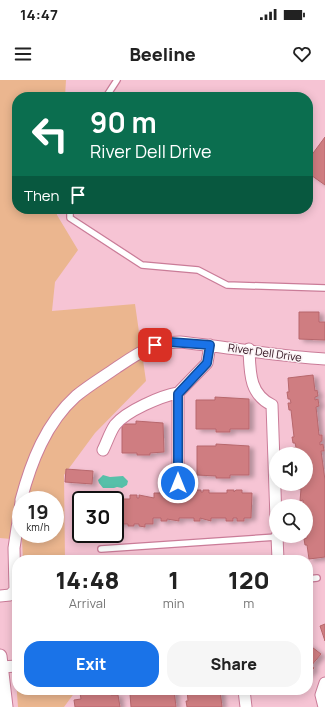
<!DOCTYPE html>
<style>
body{margin:0;font-family:Manrope,sans-serif;background:#f6f6f6;color:#222;height:100vh;display:flex;flex-direction:column;font-size:15px;white-space:nowrap}
*{box-sizing:border-box;margin:0}
p{font-size:13px;color:#767676}
.icon{flex:none;width:22px;height:22px;fill:none;stroke:currentColor;stroke-width:2;stroke-linecap:round;stroke-linejoin:round}
.map{position:relative;flex:1;overflow:hidden}
.details{position:absolute;left:12px;top:475px;width:301px;height:140px;display:flex;flex-direction:column;background:#fff;border-radius:16px;box-shadow:0 2px 10px #0003}
.details>*{flex:none}
.hud{position:absolute;left:12px;top:12px;width:301px;height:122px;border-radius:16px;box-shadow:0 2px 10px #0003;background:#0b6e4f;color:#fff;overflow:hidden}
.controls{position:absolute;left:269px;top:367px;display:grid;gap:8px}
.controls a{display:grid;place-items:center;width:44px;height:44px;border-radius:50%;background:#fff;box-shadow:0 2px 10px #0003;font-size:20px}
.speed{position:absolute;left:12px;top:411px;display:flex;gap:8px;font-size:20px;font-weight:700;text-align:center}
.speed>*{display:grid;place-content:center;width:52px;height:52px;border-radius:50%;background:#fff;box-shadow:0 2px 10px #0003;line-height:1}
.speed small{font-size:10px;font-weight:400}
.speed .limit{border:2px solid #111;border-radius:6px;background:#fff;color:#111}
.pin{position:absolute;display:grid;place-items:center;width:34px;height:34px;color:#fff;margin:-17px;border-radius:8px;box-shadow:0 2px 6px #0006}
.me{position:absolute;width:44px;margin:-22px;rotate:0deg;stroke-linejoin:round;filter:drop-shadow(0 0 3px #0008)}
.turn{display:flex;align-items:center;gap:14px;height:84px;padding:0 12px;font-size:18px}
.turn .icon{width:52px;height:52px;stroke-width:2.5}
.turn b{display:block;font-size:28px;line-height:34px}
.then{display:flex;align-items:center;height:38px;padding:0 12px;background:#0003;gap:8px;font-size:15px}
.eta{display:flex;justify-content:space-evenly;align-items:center;height:68px;text-align:center}
.eta b{font-size:24px;font-weight:800;line-height:28px}
.button{display:flex;gap:8px;margin-top:auto;padding:8px 12px}
.button a{flex:1;height:46px;border-radius:16px;background:#1a73e8;color:#fff;font-size:16px;font-weight:800;line-height:46px;text-align:center}
.button a+a{background:#f6f6f6;color:#222}
.status{display:flex;justify-content:space-between;align-items:center;height:28px;padding:0 20px;background:#fff;direction:ltr}
.status svg{height:11px;fill:currentColor}
header{display:flex;justify-content:space-between;align-items:center;height:52px;padding:0 12px;background:#fff;font-size:18px;font-weight:800}
.map>svg:first-child{display:block}
.green{fill:#ebb68f;fill-rule:evenodd}
.water{fill:#57c0a9}
.building{fill:#cf7d81;stroke:#b7676c;filter:url(#shadow)}
.lines{fill:none;stroke-linecap:round;stroke-linejoin:round}
.service-casing{stroke:#ca7c98;stroke-width:8}
.minor-casing{stroke:#ca7c98;stroke-width:13}
.tertiary-casing{stroke:#ca7c98;stroke-width:15}
.service{stroke:#fff;stroke-width:5.5}
.minor{stroke:#fff;stroke-width:11}
.tertiary{stroke:#fff;stroke-width:13}
.route-casing{stroke:#114b97;stroke-width:10}
.route{stroke:#1a73e8;stroke-width:7}
.labels{text-anchor:middle;dominant-baseline:central;stroke-width:3;stroke-linejoin:round;paint-order:stroke}
.street-label{font-size:11px;fill:#2f111d;stroke:#fbf2f5}
</style>
<div class="status"><b>14:47</b><svg viewBox="0 0 49 12"><path d="M0 12V9h3v3zM5 12V6h3v6zM10 12V3h3v9zM15 12V0h3v12zM26 1h20v11H26zM47 4h2v5h-2z"/></svg></div>
<header><svg class="icon" aria-label="menu" viewBox="0 0 24 24"><path d="M4 6h16M4 12h16M4 18h16"/></svg>Beeline<svg class="icon" aria-label="heart" viewBox="0 0 24 24"><path d="M12 20l-8-8c-3-5 5-10 8-4 3-6 11-1 8 4z"/></svg></header>
<div class="map">
<svg width="325" height="627" viewBox="0 0 325 627">
<defs>
<filter id="shadow"><feDropShadow dx="4.5" dy="2.5" stdDeviation="2" flood-color="#0004"/></filter>
</defs>
<rect width="100%" height="100%" fill="#f6c4d4"/>
<path class="green" d="M0,0H66L65,17H17V129H57V135L78,170L55,202L52,231L135,224L146,301L95,353L64,395L65,480H23L22,460L0,458ZM21,420H55V454H21Z
M16,600H17V610H75V612L64,627H18Z"/>
<path class="water" d="M103,395L110,397L123,396L128,401L127,405L122,408L117,407L114,408H103L99,403L98,400Z"/>
<path class="building" d="M325,57V105L308,93V80Z
M299,232H319V242H325V260L299,259Z
M313,295L315,311L317,310L318,316L315,317V320L318,319L319,326L316,327L319,355H322V361L320,362V365L323,364L324,371H321L325,400V477L309,479L307,465H305L304,459L307,458L306,426H303V420L300,421L301,409H298V404H306V374H294L293,368L296,367L295,363H293L292,357H294L291,330H289L288,323H291L290,319H288L287,312H289L288,298Z
M215,317L249,319V349H230V352H216V349H196V320H215Z
M136,341L163,343L164,372L150,373V375H137V373H122V344H136Z
M216,364L249,366V395H230V398H216V396L197,395V366H216Z
M66,389L93,391L92,404L65,402Z
M163,410H169V413L171,410H177V413H194V410H201V412H203V410H209V413H227V410H234V412L236,410H242V413H252L251,438H244V441H237V438H233V441H226V438H211V441L200,438V441H194V438H179V441L167,439V441H161V438H153V444H145V447L139,446V444H134V446H128V444H115V420H88L97,419V416H103V419H105L106,416H112V419H130V415H137V418H139V415L154,418V413H163Z
M325,544V561L320,546Z
M308,564L321,574L311,586L314,588L308,595Z
M99,610H111V615H118L120,627H75L74,620L81,619L80,613Z
M136,610H174L176,627H131L130,614L137,613Z
M187,610H220L222,627H187L186,621H188Z"/>
<g class="lines">
<defs>
<path id="service" d="M106,17L117,0
M70,129V138L142,185L198,190L227,205L325,208
M101,469L277,457
M308,499L317,498"/>
<path id="minor" d="M249,269C250,292 249,314 272,325L276,439
M103,370C107,362 110,352 115,345C126,331 161,316 178,313
M178,403V313L207,283L210,265
M21,420C31,382 46,343 76,316C88,306 103,297 116,288C137,274 153,262 180,262C228,267 276,276 325,279
M277,456L278,480
M0,516L10,515L15,510L14,468L21,422
M1,587L17,586
M244,610L246,627
M324,627L321,615L325,603"/>
<path id="tertiary" d="M0,576L6,627"/>
</defs>
<use href="#service" class="service-casing"/>
<use href="#minor" class="minor-casing"/>
<use href="#tertiary" class="tertiary-casing"/>
<use href="#service" class="service"/>
<use href="#minor" class="minor"/>
<use href="#tertiary" class="tertiary"/>
</g>
<g class="lines">
<defs>
<path id="route" d="M155,265L170,262L210,265L207,283L178,314V403"/>
</defs>
<use href="#route" class="route-casing"/>
<use href="#route" class="route"/>
</g>
<g class="labels">
<g class="street-label">
<text transform="translate(265 272) rotate(8)">River Dell Drive</text>
</g>
</g>
</svg>
<div class="controls">
<a><svg class="icon" aria-label="sound" viewBox="0 0 24 24"><path d="M4 9h4l5-4v14l-5-4H4zM17 9q2 3 0 6"/></svg></a>
<a><svg class="icon" aria-label="search" viewBox="0 0 24 24"><circle cx="10" cy="10" r="6"/><path d="M15 15l6 6"/></svg></a>
</div>
<div class="speed"><div>19<small>km/h</small></div><div class="limit">30</div></div>
<div class="pin" style="left:155px;top:265px;background:#d93025"><svg class="icon" aria-label="arrive" viewBox="0 0 24 24"><path d="M6 21V4h12l-3 4 3 4H6"/></svg></div>
<svg class="me" style="left:178px;top:403px" viewBox="-20 -20 40 40"><circle r="17" fill="#1a73e8" stroke="#fff" stroke-width="3"/><path d="M0-11L8 9 0 5-8 9z" fill="#fff"/></svg>
<div class="hud">
<div class="turn"><svg class="icon" aria-label="left" viewBox="0 0 24 24"><path d="M17 20v-9H6M10 6l-5 5 5 5"/></svg><div><b>90 m</b>River Dell Drive</div></div>
<div class="then">Then<svg class="icon" aria-label="arrive" viewBox="0 0 24 24"><path d="M6 21V4h12l-3 4 3 4H6"/></svg></div>
</div>
<section class="details">
<div class="eta">
<div><b>14:48</b><p>Arrival</p></div>
<div><b>1</b><p>min</p></div>
<div><b>120</b><p>m</p></div>
</div>
<div class="button"><a>Exit</a><a>Share</a></div>
</section>
</div>
